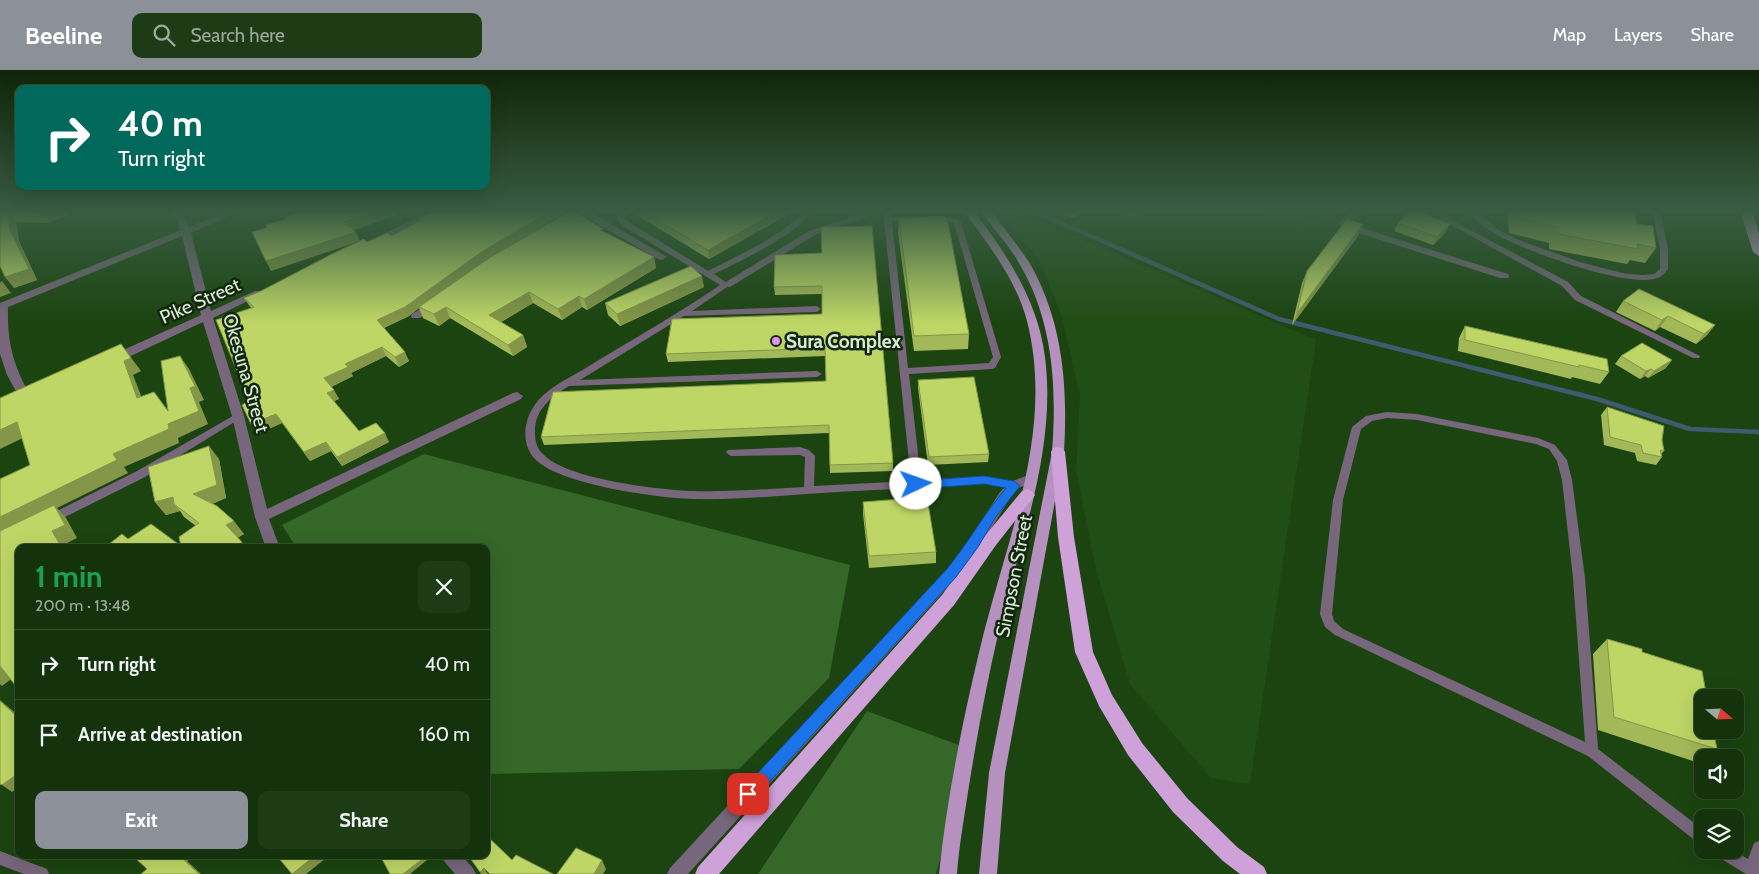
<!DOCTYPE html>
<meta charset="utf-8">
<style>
body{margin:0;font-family:Cabin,sans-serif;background:#1d3b15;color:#f1f3f6;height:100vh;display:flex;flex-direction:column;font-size:19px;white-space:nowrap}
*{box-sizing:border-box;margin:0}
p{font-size:16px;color:#9daa9d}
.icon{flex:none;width:28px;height:28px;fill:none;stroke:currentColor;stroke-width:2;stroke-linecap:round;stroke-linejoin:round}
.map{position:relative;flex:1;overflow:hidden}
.sheet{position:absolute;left:15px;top:474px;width:475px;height:315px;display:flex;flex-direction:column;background:#14330c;border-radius:10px;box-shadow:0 5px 20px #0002,0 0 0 1px #334e2d}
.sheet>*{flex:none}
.guide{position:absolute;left:15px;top:15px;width:475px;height:105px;border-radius:10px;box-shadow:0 5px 20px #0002,0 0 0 1px #334e2d;background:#00695c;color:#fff;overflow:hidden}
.needle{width:32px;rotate:109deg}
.controls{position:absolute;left:1694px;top:619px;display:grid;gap:10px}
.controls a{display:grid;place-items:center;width:50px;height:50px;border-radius:10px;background:#14330c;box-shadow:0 5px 20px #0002,0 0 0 1px #334e2d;font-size:25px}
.pin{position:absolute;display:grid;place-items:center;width:42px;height:42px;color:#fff;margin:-21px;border-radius:10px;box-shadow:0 2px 8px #0006}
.me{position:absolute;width:55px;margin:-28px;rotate:87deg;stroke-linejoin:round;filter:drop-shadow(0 0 4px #0008)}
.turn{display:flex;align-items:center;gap:18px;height:105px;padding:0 20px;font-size:22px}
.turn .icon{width:65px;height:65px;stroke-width:2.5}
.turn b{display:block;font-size:35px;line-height:42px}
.round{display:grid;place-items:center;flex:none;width:52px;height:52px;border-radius:10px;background:#1d3b15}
.summary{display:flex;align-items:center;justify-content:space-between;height:85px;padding:0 20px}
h1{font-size:30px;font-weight:700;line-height:38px;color:#1e9e55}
.cta{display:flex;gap:10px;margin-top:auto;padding:10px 20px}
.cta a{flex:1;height:58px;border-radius:10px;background:#8c9099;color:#fff;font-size:20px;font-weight:700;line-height:58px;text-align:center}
.cta a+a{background:#1d3b15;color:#f1f3f6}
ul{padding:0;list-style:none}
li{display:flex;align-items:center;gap:15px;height:70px;padding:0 20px;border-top:1px solid #334e2d}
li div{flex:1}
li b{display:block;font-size:19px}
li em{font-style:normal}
header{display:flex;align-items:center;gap:30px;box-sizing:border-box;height:70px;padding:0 25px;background:#8c9099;color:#fff}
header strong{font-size:24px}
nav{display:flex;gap:28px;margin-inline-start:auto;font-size:18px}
.search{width:350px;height:45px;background:#1d3b15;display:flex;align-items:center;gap:12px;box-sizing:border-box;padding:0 18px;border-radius:10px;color:#9daa9d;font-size:19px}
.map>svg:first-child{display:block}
.built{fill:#214e14}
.green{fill:#346728}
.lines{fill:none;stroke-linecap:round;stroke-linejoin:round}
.stream{stroke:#425a6f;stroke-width:4.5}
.service{fill:#78667c;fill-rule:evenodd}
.minor{fill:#78667c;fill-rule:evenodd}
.primary{fill:#b690bf;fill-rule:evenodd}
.motorway{fill:#cea1d9;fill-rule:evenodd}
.wall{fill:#a3b858}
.shaded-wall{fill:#849647}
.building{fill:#bdd666;stroke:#849647}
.route{fill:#1a73e8;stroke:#114b97}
.poi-dot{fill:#e98efe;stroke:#14250f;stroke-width:2}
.labels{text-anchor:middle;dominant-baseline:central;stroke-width:5;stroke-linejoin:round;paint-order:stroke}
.street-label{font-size:19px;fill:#d5edd0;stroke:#14250f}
.poi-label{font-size:19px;font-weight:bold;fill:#d5edd0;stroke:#14250f;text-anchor:start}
</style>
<header>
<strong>Beeline</strong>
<div class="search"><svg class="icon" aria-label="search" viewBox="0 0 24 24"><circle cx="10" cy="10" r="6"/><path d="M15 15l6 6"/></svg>Search here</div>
<nav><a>Map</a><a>Layers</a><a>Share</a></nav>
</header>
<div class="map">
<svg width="1759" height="804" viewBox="0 0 1759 804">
<rect width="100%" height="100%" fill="#1b4410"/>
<path class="built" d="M1000,140H1013L1316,270L1250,714L1211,708L1130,614L1096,500L1076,400L1080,326L1062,247L1040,191Z
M1237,140H1336L1316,158Z"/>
<path class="green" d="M424,384L850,495L829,608L739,699L486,704V478L296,477L282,455Z
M867,641L972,680L936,804H758Z"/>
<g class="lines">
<path class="stream" d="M1032,140L1279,249L1597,329L1690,359L1759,362"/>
<path class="service" d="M624,140H632L624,148L629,152L708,201C741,184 780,167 806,140H814C793,167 744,189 714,204L730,215L692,241L817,236L821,239L817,242L684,246L580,310L817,301L822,304L817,307L569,316C551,327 534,340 535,363C535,371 537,379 543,384C565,409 659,420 693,421C730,422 767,419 804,417L805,387L800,385L731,386L728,384L726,382L728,380L800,377L809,380L815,386L814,416L911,411L883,140H891V147H911L915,149L911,151H892L908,298L989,293L993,287L954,153L948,151H930V147C941,146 952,146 961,152L1001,287L995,298L992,299L909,304L921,410L984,406L1018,412L1019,415L1018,418L1014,419L984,414C935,418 886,419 837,422C789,425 741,430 694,429C657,428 564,415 537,391C521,377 523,352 534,336C547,317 570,308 589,296C633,269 678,244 720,215L623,156L616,148Z
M1424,140H1433L1568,212L1581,226L1700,286L1699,288H1693L1575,230L1562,216Z
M1466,140H1474L1499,160L1516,169L1580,192L1622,203L1641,205L1654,204L1660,199V179L1652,140H1660L1668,179V199C1666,202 1663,205 1660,207C1632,221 1527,181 1499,166C1487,160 1475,150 1466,140Z
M1387,342L1417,344L1538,368L1555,375L1567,390L1572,410L1585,508L1598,679L1702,759V773L1697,772L1588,686L1335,565L1325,557L1320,544L1333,430L1352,357L1366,346ZM1387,348L1417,350L1536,374L1549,379L1557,391L1562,410L1573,508L1585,672L1343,559L1334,551L1332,544L1343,430L1361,359L1372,351Z
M238,343L241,344L243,346L241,348L145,407L55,452H47L46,449L47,446L137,401Z
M1759,771V804H1746L1715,785L1713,780H1733L1748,789L1754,773Z
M0,781L47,799L49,804H24L0,795Z"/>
<path class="minor" d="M172,140H182L189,157L230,140H243L191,163L211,241L255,221H263L264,223L213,248L244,346L267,439L513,323L517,322L523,326L521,329L269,449L280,478H266L255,447L232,346L203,252L118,292H110L108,289L110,286L201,245L182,166L8,237C7,275 14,297 32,329L30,332H22L7,305L0,284V233L181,160Z
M434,140H446L376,173H370L368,171Z
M575,140H587L667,187L662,190L658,189L582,145L566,154H560V150Z
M873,140H887L815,165L730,217H722L721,215L809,161Z
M1353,140H1364L1349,154L1508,204L1509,206L1508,208H1500L1343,158L1339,153L1340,151Z
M434,231L439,234L438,236L420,248H412L411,246L412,244Z
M1031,404L1035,406L1037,409L1035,412L1018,418L1010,428L979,478L957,507L688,804H667L670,798L947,499L969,470L1000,422L1010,412Z
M441,785H461L473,798L476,804H455L444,791Z"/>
<path class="primary" d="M963,140H973C1007,184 1038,231 1045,287C1056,373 1025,458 1004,540C989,600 978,660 968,722C964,749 959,776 957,804H939C947,725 965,639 984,562C1010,461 1054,357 1027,251C1016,209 988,174 963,140Z
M980,140H990C1003,157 1017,174 1029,192C1063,250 1068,317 1064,382L1005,703L997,804H979L989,703L1052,382C1057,317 1053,250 1019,193C1008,174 993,158 980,140Z"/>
<path class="motorway" d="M1740,140H1752L1759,163V186L1753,182Z
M1058,377L1063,378L1065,382L1074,467L1093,582L1112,625L1142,673L1187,728L1237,777L1264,797L1267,804H1240L1223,791L1173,742L1128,685L1099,636L1075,582L1058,467L1051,382L1053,378Z
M1027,419L1032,421L1035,425L1032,429L996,475L954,535L719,804H695L698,797L942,525L984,467L1022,421Z"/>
</g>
<path class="wall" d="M0,140H72L65,146L47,153L16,152L19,171L37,210L14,218Z
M436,140H573L562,144L501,182L604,162L654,187L656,198L587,240L582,237L562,250L533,233L501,252L523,265L527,277L513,286L450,248L439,256L423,248L419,238L409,246L384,258L409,291L399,297L386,286L351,303L353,306L331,317L339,329L334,331L359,361L389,372L342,396L331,381L310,391L282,353L257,364L251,354L250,330L246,318L242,313L251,238L244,228L261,221L367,172L392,166L419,151L418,148Z
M635,140H796L709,189L635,144Z
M1052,140H1083L1073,148Z
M1116,140H1141L1134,147Z
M1511,140H1634L1637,154L1656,178L1645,193L1630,190L1627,194L1549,179V173L1509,163L1508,146Z
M899,148L969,264L968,279L914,281L898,163Z
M1398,153L1446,162L1433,175L1394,161Z
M1358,166L1292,255L1302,213L1307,201Z
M822,183L893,393V401L830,403L829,363L544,375L541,367L826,311L825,286L668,292L666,284L822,244V224L775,225L774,217Z
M704,217L620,256L608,245L605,233Z
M1623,231L1715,255L1706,266L1696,274L1660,257L1655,261L1616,242Z
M1465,256L1609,302L1600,314L1572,307L1571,309L1458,281L1459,268Z
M1621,286L1666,298L1648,308L1645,306L1640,309L1615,294Z
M918,310L989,384L988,392L928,395L918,318Z
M1607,337L1662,370L1664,381L1661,384L1662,387L1656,395L1637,391L1635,383L1604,375L1601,345Z
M219,389L226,428L212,434L244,464L237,468L245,478H104L128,469L181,476L196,456L184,447L180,441L166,445L155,432Z
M863,432L936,482V493L869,498L863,444Z
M1607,569L1642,582L1702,660H1722L1715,666L1717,679L1706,688H1702V690L1699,693L1598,660L1593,584Z"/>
<path class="shaded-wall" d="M45,140H72L65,146L47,153L39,142Z
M380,140H410L349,162L344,152Z
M552,140H573L562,144L483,192L419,237V238L409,246L381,259L377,250L480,183Z
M780,140H796L709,189L708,180Z
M1075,140H1083L1073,148Z
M1135,140H1141L1134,147Z
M8,141L16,152L19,171L37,210L14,218L5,207L10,160Z
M1363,154L1358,166L1292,255L1297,243Z
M1450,154L1446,162L1433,175L1437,167Z
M356,162L360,171L271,201L266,191Z
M654,187L656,198L587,240L584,229Z
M702,206L704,217L620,256L617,244Z
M2,211L11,223L0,227V213Z
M529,222L533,233L493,257L489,245Z
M579,226L582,237L562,250L558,239Z
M446,237L450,248L439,256L434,244Z
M1668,246L1660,257L1655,261L1662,250Z
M1715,255L1706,266L1696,274L1704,264Z
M523,265L527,277L513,286L508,275Z
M121,274L141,301L133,305L147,341L137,328L124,291Z
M382,277L386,286L351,303L353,306L329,318L324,308L345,294Z
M405,282L409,291L399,297L395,287Z
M180,286L189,299L204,330L199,332L208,354L178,368L179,373L124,397L128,403L57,438L66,448L77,468L65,474L67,478H62L0,467V447L113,384L168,354L176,351L190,318Z
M1672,290L1666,298L1648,308L1654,301Z
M1651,299L1645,306L1640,309L1646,301Z
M334,320L339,329L332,332L327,323Z
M276,344L282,353L257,364L251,354Z
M17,352L29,365L0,379V360Z
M385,363L389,372L342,396L337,387Z
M326,372L331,381L310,391L304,382Z
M209,376L219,389L226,428L203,437L193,424Z
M173,427L174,434L180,441L166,445L155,432Z
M234,451L244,464L236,468L226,455Z
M242,472L245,478H234Z
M0,595L14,607L2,616L0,614Z
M0,630L19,646V648L0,631Z
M19,703V717L12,722L2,715Z
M179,785H196L187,791L201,804H199Z
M316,785H330L306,804H292Z
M424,785L427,790L410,804H403Z
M602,790L606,799L603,804H594Z
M484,798L488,804H481L480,802Z"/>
<path class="building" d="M0,140H45L39,142L8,141L10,160L29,199L5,207L0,196Z
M308,140H380L344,152L356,162L266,191L252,162L267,158L266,155L286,149L285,147Z
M436,140H552L480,183L405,237L377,250L405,282L395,287L382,277L345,294L348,297L324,308L334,320L327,323L359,361L376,353L385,363L337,387L326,372L304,382L276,344L251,354L242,335L250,330L245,319L247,318L242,313L216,250L254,237L244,228L261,221L332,184L364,169L367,172L387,163L392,166L421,150L418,148Z
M572,140L603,159L600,160L654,187L584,229L579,226L558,239L529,222L489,245L523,265L508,275L446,237L434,244L419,237L489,188Z
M641,140H780L708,180Z
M1516,140H1634L1637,154L1653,156L1656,178L1637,174L1638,179L1558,164V157L1517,148Z
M1416,141L1450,154L1437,167L1398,153L1410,142L1413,143Z
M947,147L969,264L914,266L899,148Z
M1347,149L1363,154L1297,243L1307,201Z
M872,156L893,393L830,395L829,355L541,367L553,322L826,311L825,278L666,284L672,249L822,244V216L774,217L775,185L822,183L821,157Z
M691,196L702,206L617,244L605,233Z
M1639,219L1715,255L1704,264L1668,246L1662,250L1623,231Z
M1465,256L1607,289L1609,302L1579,295V297L1465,270Z
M1642,273L1672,290L1654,301L1651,299L1646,301L1621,286Z
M121,274L131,288L124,291L137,328L154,322L168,341L161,291L180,286L195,316L190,318L199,341L168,354L169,359L113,384L117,390L0,447V409L30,395L17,352L0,360V328Z
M974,307L989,384L929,387L918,310Z
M1607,337L1664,356L1662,370L1664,381L1660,380L1662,387L1643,383L1641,375L1610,367Z
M209,376L217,415L193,424L217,436L234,451L226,455L242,472L234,478H104L122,464L128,469L151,454L181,476L179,467L199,453L174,434L173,427L155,432L148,397Z
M927,427L936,482L869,486L863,432Z
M54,435L65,455L52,461L62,478H19V620L0,596V461Z
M1607,569L1642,579V582L1702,601L1707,628H1702V660H1713L1717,679L1614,647Z
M0,631L19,648V703L2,715L0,714Z
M486,765L512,790L516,785L553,804H490L484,798L480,802L468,785H486Z
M576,778L602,790L594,804H557Z
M132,785H179L199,804H141L147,799Z
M278,785H316L292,804L277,786Z
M387,785H424L425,787L403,804H390L382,789Z"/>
<linearGradient id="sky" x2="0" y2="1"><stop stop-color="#0f2509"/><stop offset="0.56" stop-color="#395c42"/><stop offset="1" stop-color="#395c42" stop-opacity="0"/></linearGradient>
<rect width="1759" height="252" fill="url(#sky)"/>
<path class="route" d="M984,406L1014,411L1020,416L995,448L978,477L956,507L753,730L748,732L743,730L740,724L743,719L947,499C968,473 984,444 1006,418L984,414L916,419L912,417L911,414L912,411Z"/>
<circle class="poi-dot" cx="776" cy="271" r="5"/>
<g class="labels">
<g class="street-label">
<text transform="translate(200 231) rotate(-24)">Pike Street</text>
<text transform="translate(246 303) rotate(74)">Okesuna Street</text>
<text transform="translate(1014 506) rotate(-79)">Simpson Street</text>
</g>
<g class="poi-label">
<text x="786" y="271">Sura Complex</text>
</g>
</g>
</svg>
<div class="controls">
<a><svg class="needle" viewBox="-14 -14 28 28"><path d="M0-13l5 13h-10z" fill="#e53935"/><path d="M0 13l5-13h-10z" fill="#9daa9d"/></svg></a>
<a><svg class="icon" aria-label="sound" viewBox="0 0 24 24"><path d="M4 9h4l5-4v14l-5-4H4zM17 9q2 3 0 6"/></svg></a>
<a><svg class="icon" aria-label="layers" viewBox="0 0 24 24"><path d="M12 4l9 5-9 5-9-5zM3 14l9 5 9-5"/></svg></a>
</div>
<div class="pin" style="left:748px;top:724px;background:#d93025"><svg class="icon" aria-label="arrive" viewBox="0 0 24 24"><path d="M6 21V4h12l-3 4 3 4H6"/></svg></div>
<svg class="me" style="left:916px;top:414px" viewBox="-20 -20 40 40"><circle r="19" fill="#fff"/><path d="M0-13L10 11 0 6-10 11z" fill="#1a73e8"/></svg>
<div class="guide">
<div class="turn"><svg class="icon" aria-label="right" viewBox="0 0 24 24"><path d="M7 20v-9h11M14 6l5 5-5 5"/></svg><div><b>40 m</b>Turn right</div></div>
</div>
<section class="sheet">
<div class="summary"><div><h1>1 min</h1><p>200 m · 13:48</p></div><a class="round"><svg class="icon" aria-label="close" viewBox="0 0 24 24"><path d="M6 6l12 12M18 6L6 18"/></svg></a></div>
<ul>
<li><svg class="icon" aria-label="right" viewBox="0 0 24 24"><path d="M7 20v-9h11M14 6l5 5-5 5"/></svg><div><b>Turn right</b></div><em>40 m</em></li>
<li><svg class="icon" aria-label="arrive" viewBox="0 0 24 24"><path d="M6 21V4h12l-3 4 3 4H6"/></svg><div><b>Arrive at destination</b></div><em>160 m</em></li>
</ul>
<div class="cta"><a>Exit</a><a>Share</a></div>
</section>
</div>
